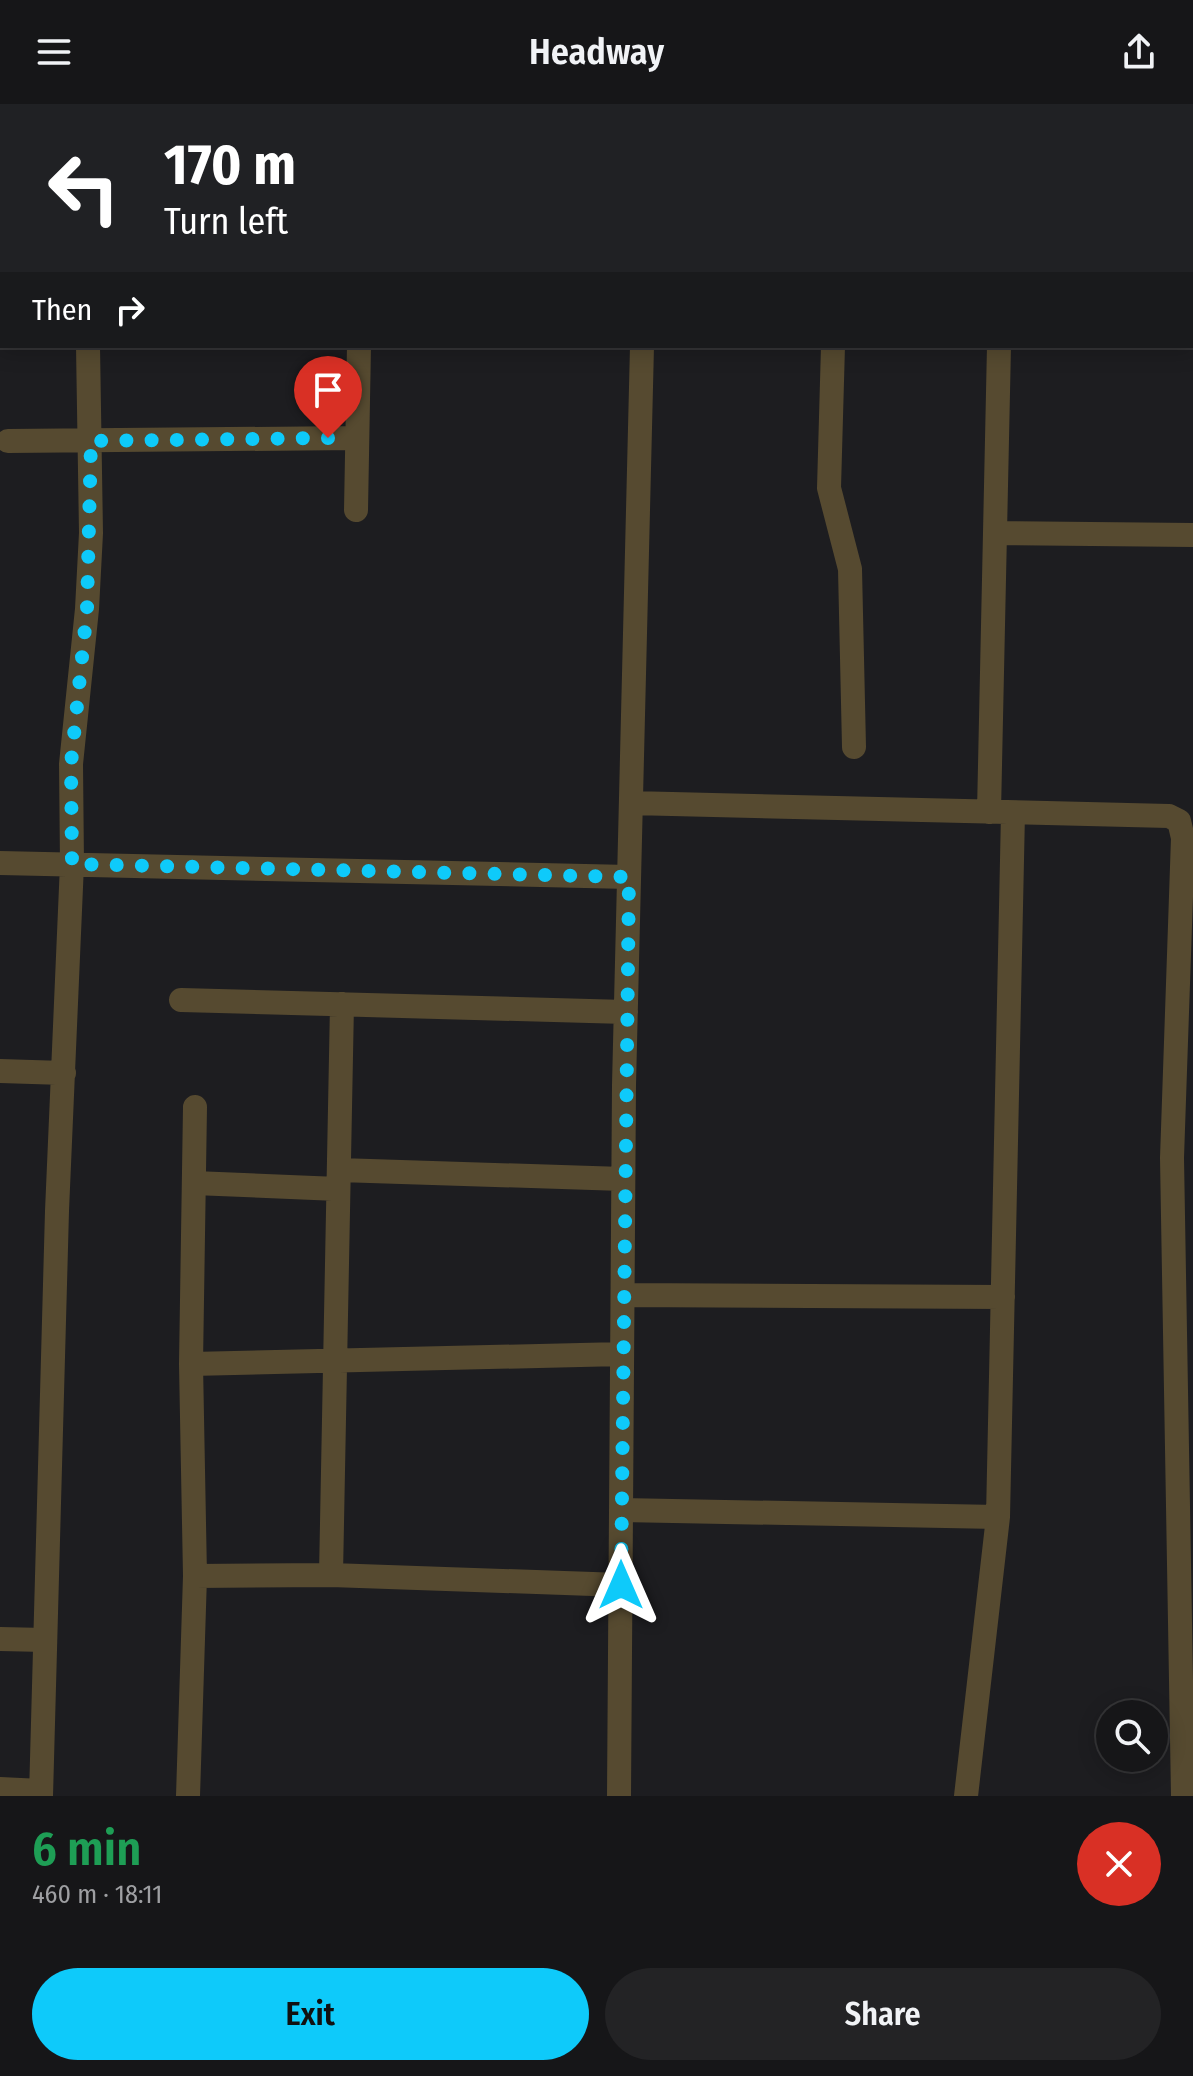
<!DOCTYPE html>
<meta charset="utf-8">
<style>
body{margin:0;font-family:"Fira Sans Condensed",sans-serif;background:#232325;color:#f1f3f6;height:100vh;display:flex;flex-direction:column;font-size:30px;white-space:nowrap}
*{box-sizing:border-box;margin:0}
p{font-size:26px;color:#9e9fa2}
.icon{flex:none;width:44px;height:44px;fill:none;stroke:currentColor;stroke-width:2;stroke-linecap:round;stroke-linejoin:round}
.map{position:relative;height:1692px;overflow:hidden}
.drawer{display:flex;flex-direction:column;background:#161618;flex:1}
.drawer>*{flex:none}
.hud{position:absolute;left:0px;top:0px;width:1194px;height:244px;box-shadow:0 4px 20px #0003,0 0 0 2px #353537;background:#202124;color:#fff;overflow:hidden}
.controls{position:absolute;left:1096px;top:1596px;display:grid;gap:16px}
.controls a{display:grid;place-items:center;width:72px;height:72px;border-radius:50%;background:#161618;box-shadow:0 4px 20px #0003,0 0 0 2px #353537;font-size:40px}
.pin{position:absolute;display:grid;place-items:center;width:68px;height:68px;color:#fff;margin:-82px -34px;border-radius:50% 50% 50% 0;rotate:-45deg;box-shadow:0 0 8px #0007}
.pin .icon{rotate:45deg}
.me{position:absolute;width:88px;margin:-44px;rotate:0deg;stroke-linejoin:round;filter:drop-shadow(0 0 6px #0008)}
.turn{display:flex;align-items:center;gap:28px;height:168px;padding:0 32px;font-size:36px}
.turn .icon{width:104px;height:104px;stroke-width:2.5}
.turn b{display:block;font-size:56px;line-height:68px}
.then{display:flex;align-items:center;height:76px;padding:0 32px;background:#0003;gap:16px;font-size:30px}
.round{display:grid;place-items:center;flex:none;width:84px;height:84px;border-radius:42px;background:#232325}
.head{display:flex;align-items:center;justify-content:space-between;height:136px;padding:0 32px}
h1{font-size:48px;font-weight:600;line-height:60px;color:#1e9e55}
.primary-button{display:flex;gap:16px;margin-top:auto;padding:16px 32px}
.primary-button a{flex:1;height:92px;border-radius:48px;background:#0ecafa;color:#111;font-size:32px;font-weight:600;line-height:92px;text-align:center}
.primary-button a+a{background:#232325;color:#f1f3f6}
header{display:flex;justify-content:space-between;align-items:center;height:104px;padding:0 32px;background:#161618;font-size:36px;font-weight:600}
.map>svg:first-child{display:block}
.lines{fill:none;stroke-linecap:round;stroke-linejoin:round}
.street{stroke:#564a30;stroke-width:24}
.secondary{stroke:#766337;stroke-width:24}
.route{stroke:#0ecafa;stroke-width:14;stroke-dasharray:0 25.2}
</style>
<header><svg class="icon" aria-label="menu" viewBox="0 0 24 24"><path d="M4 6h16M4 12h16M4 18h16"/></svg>Headway<svg class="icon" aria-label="share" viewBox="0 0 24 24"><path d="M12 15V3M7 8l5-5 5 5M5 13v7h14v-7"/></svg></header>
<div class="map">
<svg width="1193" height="1692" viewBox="0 0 1193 1692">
<rect width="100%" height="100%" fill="#1d1d20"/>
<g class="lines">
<path class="street" d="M305,0V2
M1119,0V2
M83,2V0
M930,2V0
M833,242L829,384L850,465L854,643
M8,337L357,334
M356,406L359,242
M995,429L1193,431
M631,699L1169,712L1179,717L1183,734L1172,1054L1183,1692
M989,708L999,242
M0,759L629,773
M181,896L626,908
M0,967L64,969
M339,1066L623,1075
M194,1079L338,1085
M623,1191L1003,1193
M191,1260L622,1250
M621,1406L998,1413
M331,1471L342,900
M195,1472L331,1471L621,1481
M0,1535L45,1536
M0,1685L41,1687
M41,1692L57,1107L72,760L71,660L87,505L91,429L88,242
M188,1692L195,1472L191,1260L195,1003
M619,1692L624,981L642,242
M966,1692L998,1413L1013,709"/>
<path class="secondary" d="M1188,2L1193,1
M0,155H2"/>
</g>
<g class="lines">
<path class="route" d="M328,334L91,337L87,505L71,660L72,760L629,773L621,1481"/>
</g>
</svg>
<div class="controls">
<a><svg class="icon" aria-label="search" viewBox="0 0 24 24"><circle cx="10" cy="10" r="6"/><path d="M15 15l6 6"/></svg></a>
</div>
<div class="pin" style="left:328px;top:334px;background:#d93025"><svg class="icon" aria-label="arrive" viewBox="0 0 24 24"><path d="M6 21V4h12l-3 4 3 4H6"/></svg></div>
<svg class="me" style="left:621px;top:1481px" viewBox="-20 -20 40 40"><path d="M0-17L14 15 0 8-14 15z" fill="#0ecafa" stroke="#fff" stroke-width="4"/></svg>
<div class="hud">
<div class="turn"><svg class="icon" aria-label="left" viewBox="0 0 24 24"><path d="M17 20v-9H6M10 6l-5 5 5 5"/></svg><div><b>170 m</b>Turn left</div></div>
<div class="then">Then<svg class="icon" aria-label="right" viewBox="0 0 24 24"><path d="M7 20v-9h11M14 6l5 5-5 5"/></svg></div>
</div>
</div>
<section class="drawer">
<div class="head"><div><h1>6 min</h1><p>460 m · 18:11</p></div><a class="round" style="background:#d93025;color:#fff"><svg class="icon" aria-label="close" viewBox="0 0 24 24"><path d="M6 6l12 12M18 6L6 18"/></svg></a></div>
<div class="primary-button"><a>Exit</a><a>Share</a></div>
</section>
